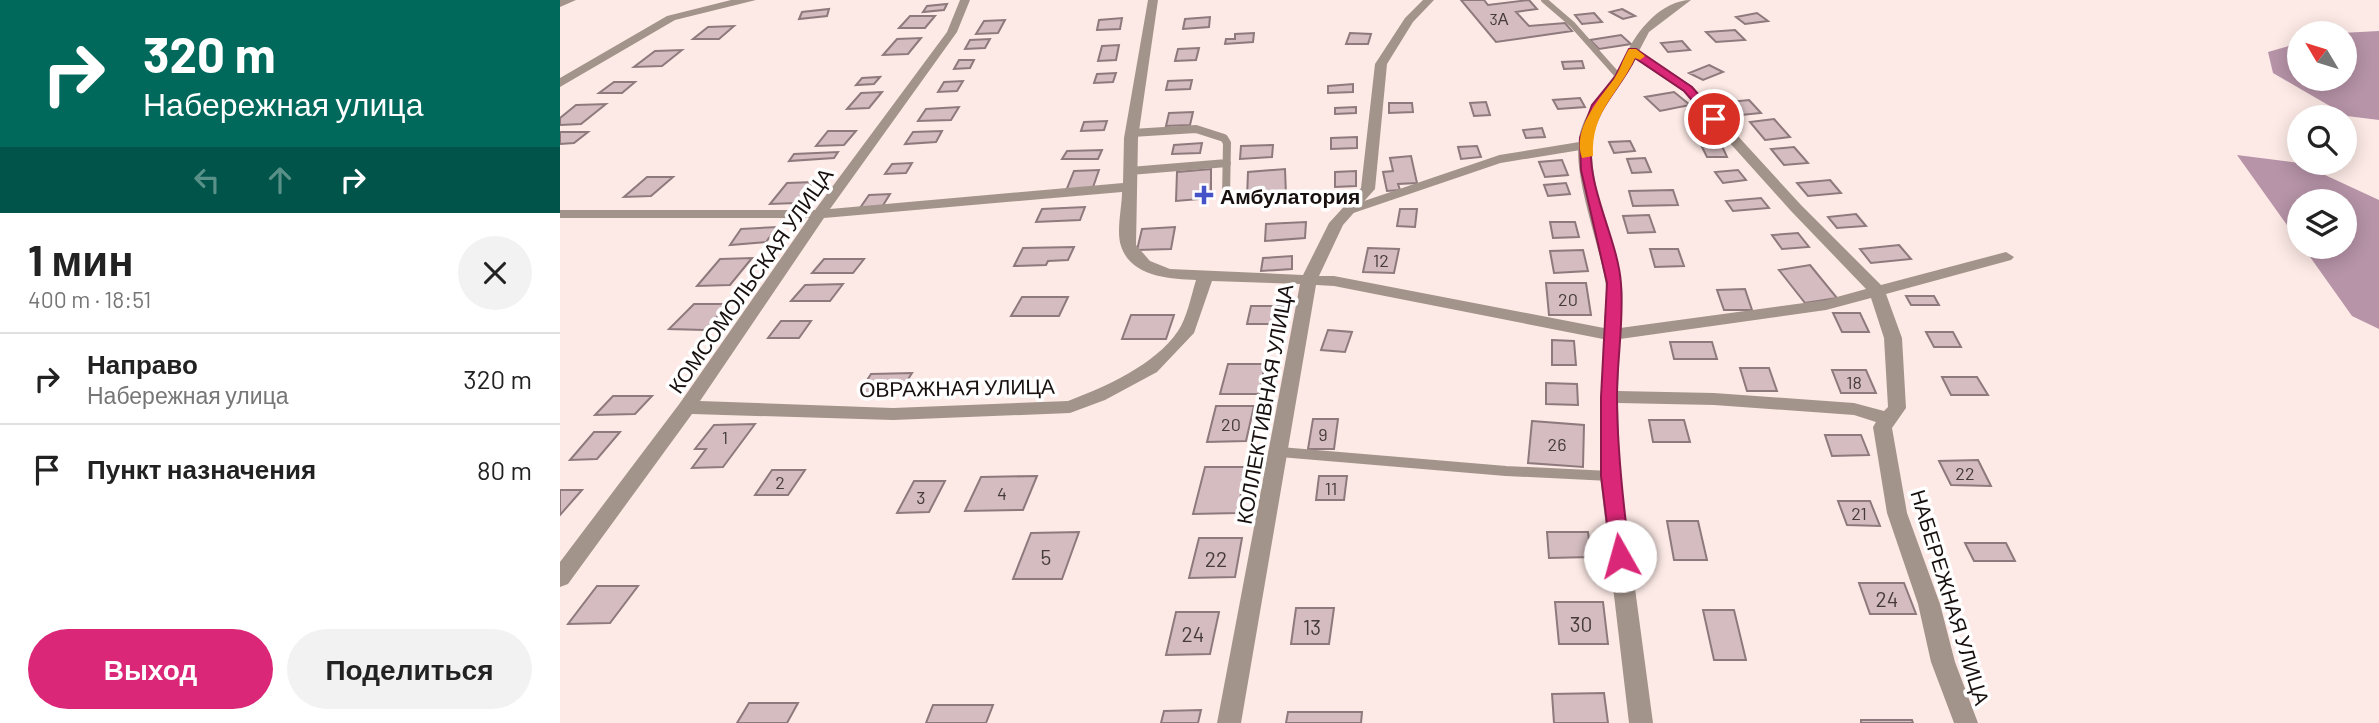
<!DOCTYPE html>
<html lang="ru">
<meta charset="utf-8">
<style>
body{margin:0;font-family:Barlow,sans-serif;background:#f2f2f2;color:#222;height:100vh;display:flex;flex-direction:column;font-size:26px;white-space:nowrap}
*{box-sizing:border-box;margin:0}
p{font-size:23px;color:#767676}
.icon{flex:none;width:38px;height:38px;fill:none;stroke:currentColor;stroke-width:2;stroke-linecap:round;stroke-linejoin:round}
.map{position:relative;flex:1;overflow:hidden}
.sheet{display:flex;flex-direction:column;background:#fff;width:560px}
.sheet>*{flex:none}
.banner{background:#00695c;color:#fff;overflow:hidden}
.needle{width:46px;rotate:308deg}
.fabs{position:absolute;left:1727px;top:21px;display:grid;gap:14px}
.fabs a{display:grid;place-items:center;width:70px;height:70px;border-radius:50%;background:#fff;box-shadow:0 4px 18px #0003;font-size:35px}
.pin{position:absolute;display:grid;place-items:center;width:60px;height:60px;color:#fff;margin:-30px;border:4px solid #fff;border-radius:50%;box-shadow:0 2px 7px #0007}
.me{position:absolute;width:77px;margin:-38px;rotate:353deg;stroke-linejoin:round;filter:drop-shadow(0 0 5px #0008)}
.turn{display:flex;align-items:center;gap:24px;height:147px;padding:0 28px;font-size:32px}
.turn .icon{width:91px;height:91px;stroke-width:2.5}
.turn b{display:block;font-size:49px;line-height:60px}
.lanes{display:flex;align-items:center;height:66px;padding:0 28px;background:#0003;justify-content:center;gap:35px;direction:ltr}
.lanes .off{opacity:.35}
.round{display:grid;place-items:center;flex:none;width:74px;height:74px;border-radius:37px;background:#f2f2f2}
.headline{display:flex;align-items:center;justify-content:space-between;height:119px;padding:0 28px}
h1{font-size:42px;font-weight:700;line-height:52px}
.cta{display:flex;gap:14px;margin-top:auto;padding:14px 28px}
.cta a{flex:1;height:80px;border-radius:42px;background:#db2777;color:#fff;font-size:28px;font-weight:700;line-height:80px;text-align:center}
.cta a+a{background:#f2f2f2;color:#222}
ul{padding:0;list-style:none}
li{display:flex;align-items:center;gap:21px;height:91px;padding:0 28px;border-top:2px solid #e0e0e0}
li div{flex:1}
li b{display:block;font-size:26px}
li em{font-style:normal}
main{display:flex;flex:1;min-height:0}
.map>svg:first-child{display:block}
.water{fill:#b794a8}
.building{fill:#d4bcc0;stroke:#8e797c;stroke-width:2}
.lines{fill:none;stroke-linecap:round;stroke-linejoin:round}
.service-far2{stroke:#a3948b;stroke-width:6}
.service-far1{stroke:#a3948b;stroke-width:8}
.service{stroke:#a3948b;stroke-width:10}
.minor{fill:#a3948b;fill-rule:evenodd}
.route{fill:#db2777;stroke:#8e194d;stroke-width:2}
.slow{fill:#f59e0b}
.poi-dot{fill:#4653c8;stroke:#fff;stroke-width:2.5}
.labels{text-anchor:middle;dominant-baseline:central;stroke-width:7;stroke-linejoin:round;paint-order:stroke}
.far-number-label{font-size:16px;fill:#463b3a}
.number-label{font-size:18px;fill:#463b3a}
.poi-label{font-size:21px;font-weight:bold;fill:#17100e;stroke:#fff;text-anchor:start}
.street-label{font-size:21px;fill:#17100e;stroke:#fff}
.near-number-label{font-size:21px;fill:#463b3a}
</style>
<main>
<section class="sheet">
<div class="banner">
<div class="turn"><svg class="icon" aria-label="right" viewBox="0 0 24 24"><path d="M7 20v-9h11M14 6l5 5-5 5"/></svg><div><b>320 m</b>Набережная улица</div></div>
<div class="lanes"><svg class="icon off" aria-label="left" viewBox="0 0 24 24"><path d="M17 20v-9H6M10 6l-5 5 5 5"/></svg><svg class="icon off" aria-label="ahead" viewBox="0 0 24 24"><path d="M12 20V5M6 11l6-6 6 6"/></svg><svg class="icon" aria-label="right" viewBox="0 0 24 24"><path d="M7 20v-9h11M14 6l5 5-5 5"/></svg></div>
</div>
<div class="headline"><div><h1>1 мин</h1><p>400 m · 18:51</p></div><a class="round"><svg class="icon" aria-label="close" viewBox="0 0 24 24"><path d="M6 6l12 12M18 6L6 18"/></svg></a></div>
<ul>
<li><svg class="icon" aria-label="right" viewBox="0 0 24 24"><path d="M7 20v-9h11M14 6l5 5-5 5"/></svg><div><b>Направо</b><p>Набережная улица</p></div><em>320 m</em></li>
<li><svg class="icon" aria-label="arrive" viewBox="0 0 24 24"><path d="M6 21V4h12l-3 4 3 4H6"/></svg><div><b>Пункт назначения</b></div><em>80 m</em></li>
</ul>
<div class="cta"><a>Выход</a><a>Поделиться</a></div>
</section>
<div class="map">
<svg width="1819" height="723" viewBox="0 0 1819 723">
<rect width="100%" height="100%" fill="#fdeae6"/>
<path class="water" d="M1819,31V120L1787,116L1713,73L1708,52L1739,43L1740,79H1785V33H1781Z
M1677,155L1739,163L1819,200V329L1792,316L1743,247H1785V201H1740L1739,242Z"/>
<path class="building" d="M901,0H924L928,5L969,0L977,9L956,12L969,26L1005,23L1012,31L936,42Z
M387,4L384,10L363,12L367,6Z
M269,9L267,16L239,19L242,12Z
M1062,9L1075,16L1063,19L1050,12Z
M1034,13L1042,22L1022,24L1015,15Z
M1197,13L1208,21L1185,24L1176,17Z
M350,16H375L365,28H339Z
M650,17L649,27L623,29L625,19Z
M562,18L560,29L537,30L539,20Z
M445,20L438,33L416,34L424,21Z
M174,26L159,39H133L148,27Z
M1175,30L1185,40L1156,42L1146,32Z
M694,33L693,42L665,44L666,39H675V34Z
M790,33L811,34L808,44H786Z
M1061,35L1071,44L1039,49L1030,40Z
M361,38L348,54L323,55L337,39Z
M430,39L425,48L405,49L410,40Z
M1122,41L1130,50L1108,52L1101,43Z
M559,45L556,60L538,61L542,46Z
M639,48L636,60L615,61L618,49Z
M122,50L102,66L74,67L95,51Z
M399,60H414L410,68L394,69Z
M1022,61L1024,68L1004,69L1002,62Z
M1149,65L1163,72L1143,80L1129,73Z
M556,73L553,82L534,83L537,74Z
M320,77L314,84L296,85L302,78Z
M632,80L630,89L606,90L608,81Z
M403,81L397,91L378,92L384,82Z
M54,82H75L62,93H39Z
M793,84V92L768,93V86Z
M322,92L309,108L287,109L301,93Z
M1114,92L1130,105L1100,111L1085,97Z
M1020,98L1025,107L998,109L993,100Z
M1189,100L1201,113L1181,115L1169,102Z
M926,102L930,115L914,116L910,103Z
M829,103H852L853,112L829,113Z
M46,104L21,124L0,125V118L16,105Z
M399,107L391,120L358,121L366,109Z
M796,107V113L775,114V108Z
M633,112L630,125L606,126L609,113Z
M1214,119L1230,137L1205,140L1190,122Z
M547,121L544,130L521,131L524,122Z
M982,128L985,137L966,138L963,130Z
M268,131H296L284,145L256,146Z
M382,131L376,142L345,144L353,132Z
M0,132H28L14,143L0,144Z
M797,137V148L771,149V138Z
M1070,141L1075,151L1054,153L1049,142Z
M642,143L640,153L612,154L614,145Z
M713,145L712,157L680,159L681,146Z
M917,146L921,157L901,159L898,147Z
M1162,146L1167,157H1147L1142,147Z
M1234,147L1248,163L1224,165L1211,149Z
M542,150L538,159H502L507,151Z
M278,152L274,158L229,161L234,154Z
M851,156L857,183L838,184L840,190L827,191L823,172L833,171L830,158Z
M1085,158L1091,172L1072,173L1067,159Z
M1002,160L1008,175L985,177L979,162Z
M352,163L346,173L325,174L332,164Z
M651,169V198L616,201L617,172Z
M725,169L726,195L687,198L688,172Z
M539,170L532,190L506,191L514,171Z
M1178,170L1186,180L1163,183L1155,172Z
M796,171V186L775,187V172Z
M87,177H113L91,196L64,197Z
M1270,180L1281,193L1248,196L1237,183Z
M253,182L237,203L210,204L227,183Z
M1006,183L1010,194L988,196L984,185Z
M1113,190L1118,205L1073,206L1069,191Z
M330,194L322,207L300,208L309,195Z
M1201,198L1209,208L1173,211L1166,201Z
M525,207L520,220L476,222L482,209Z
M840,209H857L855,227L837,226Z
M1296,214L1306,226L1277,228L1268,217Z
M1089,215L1095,232L1068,233L1063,216Z
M746,222L745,238L705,241L706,224Z
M990,222H1015L1019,237L993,238Z
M217,227L206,242L170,245L181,229Z
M615,227L611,249L577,250L582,229Z
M1238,233L1249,247L1222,249L1212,235Z
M1339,245L1351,259L1311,263L1300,249Z
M514,247L508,260L488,261L486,265L454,266L463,248Z
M808,248L839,249L834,273L803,272Z
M1090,249H1118L1124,266L1095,267Z
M1023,250L1028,271L994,273L990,251Z
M732,256V269L701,271L703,258Z
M192,258L170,285L137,286L160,259Z
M264,259H304L293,273H252Z
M1250,265L1277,298L1245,303L1219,270Z
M986,283H1026L1031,315H989Z
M283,284L270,301H231L245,285Z
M1185,289L1192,310H1164L1157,290Z
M1346,296H1374L1379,305H1351Z
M462,297H508L499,316H451Z
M134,304H169L145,330L109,329Z
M691,306H725L721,324H687Z
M1273,313H1300L1309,332H1282Z
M571,315H614L606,339H562Z
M221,321H251L239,338H208Z
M768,330L792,332L785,352L761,350Z
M1366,332H1393L1401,347H1374Z
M992,340L1014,341L1016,365H992Z
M1110,342H1152L1157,359H1114Z
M668,364H705L699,394H660Z
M1180,368H1209L1217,391H1187Z
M1272,370H1306L1316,393H1281Z
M352,373L340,392L299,393L311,374Z
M1382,377H1417L1428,395H1391Z
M986,383L1017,384L1018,405L986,404Z
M53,396H92L75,414L35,415Z
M656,406H694L686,441L647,442Z
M753,419H778L774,449H748Z
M1089,420H1124L1130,442H1093Z
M972,421L1024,425L1023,467L968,463Z
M195,424L163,467L132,468L146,449H135L154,425Z
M34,432H60L37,459L10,460Z
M1265,435H1301L1309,455L1272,456Z
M1418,460L1431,486L1391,485L1379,461Z
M645,467H687L677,513L633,514Z
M212,470H245L228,495H195Z
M477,476L463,510L405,511L421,477Z
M759,476H787L784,500H756Z
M354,481H385L369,512L337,513Z
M0,490H22L0,515Z
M1278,501H1310L1320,526L1287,525Z
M1107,521H1138L1147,560H1114Z
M519,532L502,579H453L471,533Z
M987,532H1028L1031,557L989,558Z
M639,538H682L675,577L629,578Z
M1405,543H1446L1455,561H1414Z
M1299,583H1344L1356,614H1310Z
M37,586H78L50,623L8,624Z
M995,602H1043L1048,644H999Z
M736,608H774L769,644H731Z
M1143,610H1174L1186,660H1154Z
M616,612H659L650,654L606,655Z
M1044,693L1048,723H994L992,694Z
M189,703H238L227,723H177Z
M373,705H433L426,723H366Z
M641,710L638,723H601L604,711Z
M728,712H802L801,723H726Z
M1301,720H1352L1353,723H1301Z"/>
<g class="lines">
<path class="service-far2" d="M984,0L1012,24L1060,78"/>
<path class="service-far1" d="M572,133L636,129L664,138L667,143L666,197
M570,171L667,163
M787,211L940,159L1026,145"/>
<path class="service" d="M720,452L946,471L1050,476"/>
<path class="minor" d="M0,0H16L0,7Z
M171,0H196L115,20L0,87V78L107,16Z
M400,0H410L397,32L270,209L563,183L564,138L588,0H598L578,138L576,245L590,261L610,269L743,275L769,223L801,188L815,64L845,18L863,0H874L853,22L827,64L815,189L783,225L759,276H774L1044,328C1044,313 1048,295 1045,280C1038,239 1013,177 1019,138C1025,105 1053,84 1066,55C1076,31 1102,0 1131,0L1089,32L1079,51L1132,86L1241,205L1321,285L1446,252L1454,257L1451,260L1326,294L1342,338L1346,408L1332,428L1347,513L1380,604L1395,662L1418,723H1394L1371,662L1358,604L1327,513L1313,427L1316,422L1294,415L1154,405L1058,403L1060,476L1093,723H1069L1040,476L1043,339L774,286L756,285L681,723H657L740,284L652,281L634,333L597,372L545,400L510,413L333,420L132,414L8,584L0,587V562L120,403L249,218H0V210H255L387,32ZM1075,59L1124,92L1231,211L1306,289L1266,300L1060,328C1061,313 1064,295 1061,280C1053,237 1027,182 1033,139C1036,108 1062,86 1075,59ZM562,192C562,207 556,232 561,246C571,277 610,279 636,280C631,296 627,318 618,331C595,365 545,387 508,401L333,408L140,401L264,218ZM1311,298L1324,338L1328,407L1324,411L1294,403L1154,393L1058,391L1060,339L1266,310Z"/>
</g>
<path class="route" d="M1069,49H1076L1132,87L1160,119L1150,121L1124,91L1075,58C1062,86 1038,106 1032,137C1024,184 1058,238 1061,284C1064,321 1057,359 1057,396C1057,450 1063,503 1070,556L1067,562L1060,564L1053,562L1051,556L1041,476V397L1047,283L1021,170L1020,138L1032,105L1055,77Z"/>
<path class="slow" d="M1069,49H1076L1085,56L1080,60L1075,58C1058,95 1031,111 1033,156L1022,158C1012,129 1038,101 1054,79C1060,70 1063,59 1069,49Z"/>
<path class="poi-dot" d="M640.5 184.5h7v7h7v7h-7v7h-7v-7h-7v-7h7z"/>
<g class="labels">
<g class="far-number-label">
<text x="939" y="18">3А</text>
</g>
<g class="number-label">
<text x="821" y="260">12</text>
<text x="1008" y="299">20</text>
<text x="1294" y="382">18</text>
<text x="671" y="424">20</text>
<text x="763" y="434">9</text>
<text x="165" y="437">1</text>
<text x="997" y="444">26</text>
<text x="1405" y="473">22</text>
<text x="220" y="482">2</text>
<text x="771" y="488">11</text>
<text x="442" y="493">4</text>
<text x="361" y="497">3</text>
<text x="1299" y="513">21</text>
</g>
<g class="poi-label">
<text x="660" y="195">Амбулатория</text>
</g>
<g class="street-label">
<text transform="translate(190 280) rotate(-55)">КОМСОМОЛЬСКАЯ УЛИЦА</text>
<text transform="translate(397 387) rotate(-1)">ОВРАЖНАЯ УЛИЦА</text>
<text transform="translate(704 404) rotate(-80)">КОЛЛЕКТИВНАЯ УЛИЦА</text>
<text transform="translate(1391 597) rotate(73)">НАБЕРЕЖНАЯ УЛИЦА</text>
</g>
<g class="near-number-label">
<text x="486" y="556">5</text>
<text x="656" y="558">22</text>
<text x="1327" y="598">24</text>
<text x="1021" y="623">30</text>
<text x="752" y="626">13</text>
<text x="633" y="633">24</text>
</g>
</g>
</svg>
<div class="fabs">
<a><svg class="needle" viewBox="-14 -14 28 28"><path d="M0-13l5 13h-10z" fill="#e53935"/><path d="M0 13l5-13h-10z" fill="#767676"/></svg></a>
<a><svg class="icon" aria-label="search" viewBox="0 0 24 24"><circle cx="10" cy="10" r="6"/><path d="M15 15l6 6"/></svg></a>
<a><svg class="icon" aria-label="layers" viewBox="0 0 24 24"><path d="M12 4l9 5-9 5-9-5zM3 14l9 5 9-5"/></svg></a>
</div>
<div class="pin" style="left:1154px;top:119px;background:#d93025"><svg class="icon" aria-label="arrive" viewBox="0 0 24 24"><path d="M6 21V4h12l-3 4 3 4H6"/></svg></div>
<svg class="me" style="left:1060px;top:556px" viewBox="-20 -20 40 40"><circle r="19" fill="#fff"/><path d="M0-13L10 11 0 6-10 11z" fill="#db2777"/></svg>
</div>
</main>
